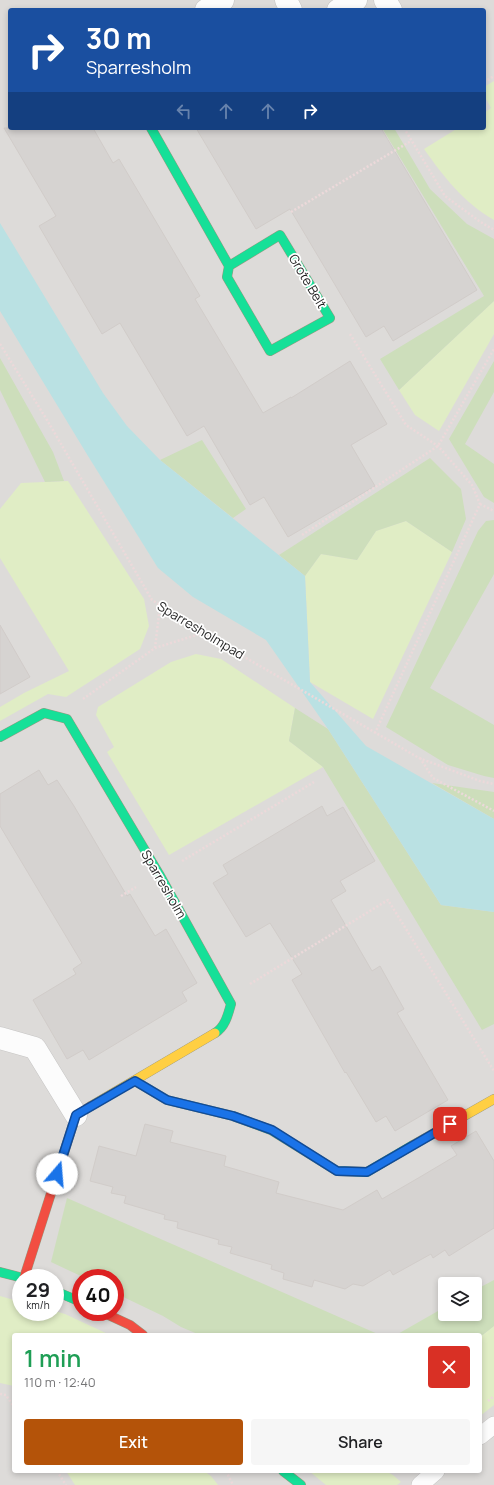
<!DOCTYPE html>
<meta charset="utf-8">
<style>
body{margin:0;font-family:Manrope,sans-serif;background:#f6f6f6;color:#202124;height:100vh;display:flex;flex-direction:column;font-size:15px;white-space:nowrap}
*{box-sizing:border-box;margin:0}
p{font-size:13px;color:#757577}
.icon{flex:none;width:22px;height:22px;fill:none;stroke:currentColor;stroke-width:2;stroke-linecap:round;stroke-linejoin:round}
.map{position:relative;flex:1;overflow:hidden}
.panel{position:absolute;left:12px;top:1333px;width:470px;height:140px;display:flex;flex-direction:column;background:#fff;border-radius:4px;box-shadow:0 2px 6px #0003}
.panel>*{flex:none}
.top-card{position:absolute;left:8px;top:8px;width:478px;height:122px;border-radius:4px;box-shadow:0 2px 6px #0003;background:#1a4fa0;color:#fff;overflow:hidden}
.tools{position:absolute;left:438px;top:1277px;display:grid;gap:8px}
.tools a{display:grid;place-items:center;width:44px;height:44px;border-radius:4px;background:#fff;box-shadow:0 2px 6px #0003;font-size:20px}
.speed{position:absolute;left:12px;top:1269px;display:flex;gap:8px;font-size:20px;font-weight:700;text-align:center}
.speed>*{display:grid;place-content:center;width:52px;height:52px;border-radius:50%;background:#fff;box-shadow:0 2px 6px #0003;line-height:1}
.speed small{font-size:10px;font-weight:400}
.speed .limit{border:6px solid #d22;background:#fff;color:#111}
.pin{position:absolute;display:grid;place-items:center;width:34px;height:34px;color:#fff;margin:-17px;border-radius:8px;box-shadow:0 2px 6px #0006}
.me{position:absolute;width:44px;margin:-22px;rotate:18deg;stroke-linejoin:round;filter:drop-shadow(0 0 3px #0008)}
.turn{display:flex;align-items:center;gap:14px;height:84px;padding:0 12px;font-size:18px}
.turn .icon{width:52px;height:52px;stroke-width:2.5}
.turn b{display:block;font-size:28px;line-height:34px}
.lanes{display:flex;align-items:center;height:38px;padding:0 12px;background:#0003;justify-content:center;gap:20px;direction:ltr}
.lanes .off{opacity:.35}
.round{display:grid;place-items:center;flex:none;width:42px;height:42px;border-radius:4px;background:#f6f6f6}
.summary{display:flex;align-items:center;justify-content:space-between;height:68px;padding:0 12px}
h1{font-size:24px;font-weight:600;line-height:30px;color:#1e9e55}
.button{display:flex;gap:8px;margin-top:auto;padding:8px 12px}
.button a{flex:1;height:46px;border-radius:4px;background:#b45309;color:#fff;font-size:16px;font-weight:600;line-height:46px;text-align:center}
.button a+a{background:#f6f6f6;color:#202124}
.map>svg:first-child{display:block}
.residential{fill:#dddbd9;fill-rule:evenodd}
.grass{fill:#e0edc5}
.forest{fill:#cddebb}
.water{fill:#bae1e3}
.building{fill:#d6d3d1;stroke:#d1ccc9}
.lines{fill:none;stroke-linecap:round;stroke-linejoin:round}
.lane-casing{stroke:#c6c5c4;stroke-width:18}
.street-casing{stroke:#c6c5c4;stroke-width:23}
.fast-casing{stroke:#99977f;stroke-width:10}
.slow-casing{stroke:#99977f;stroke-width:10}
.jam-casing{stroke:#99977f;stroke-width:10}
.path{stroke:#ecd9da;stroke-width:2.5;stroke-dasharray:2 2;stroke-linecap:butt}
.lane{stroke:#fcfcfc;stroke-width:17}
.street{stroke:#fcfcfc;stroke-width:22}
.fast{stroke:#16e098;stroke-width:9}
.slow{stroke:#ffcf43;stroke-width:9}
.jam{stroke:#f24e42;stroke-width:9}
.route-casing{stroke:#114b97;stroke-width:10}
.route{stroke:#1a73e8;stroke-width:7}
.labels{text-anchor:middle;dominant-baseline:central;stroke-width:3.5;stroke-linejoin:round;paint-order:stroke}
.street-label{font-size:13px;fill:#1f1f1f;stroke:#fff}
</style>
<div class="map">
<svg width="494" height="1485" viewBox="0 0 494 1485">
<rect width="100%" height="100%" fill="#eeebe8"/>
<path class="residential" d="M0,0H494V1485H0ZM10,10H484V128H10ZM21,1278H55V1312H21ZM81,1278H115V1312H81ZM445,1284H475V1314H445ZM14,1335H480V1471H14Z"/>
<path class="grass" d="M494,81V220C463,202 444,177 424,149L458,128H484V113L491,108L484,95V87Z
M494,301V334L439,431L415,415L399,390Z
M68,481L144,599L149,626L140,649L66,697L48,694L0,721V707L24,693L69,671L0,558V509L21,483Z
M406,521L452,552L373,719L310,682L305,576L321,554L357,560L376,531Z
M196,654L221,659L295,708L289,741L323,767L169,855L107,752L114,747L96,715L98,707L171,662Z
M0,1296L21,1302V1312L55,1311L65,1314L110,1335H14V1386L0,1383Z
M494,1326V1405L480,1416V1337Z
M66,1471H204L211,1476L218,1485H75Z
M309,1471H385L393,1475L401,1482L397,1485H326Z"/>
<path class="forest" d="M382,128H394L430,189L467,224L494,239V301L399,390L380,359L484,296Z
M0,358L53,452L64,481L45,482L0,390Z
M494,361V392L465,444L494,464V503L484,497L449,439Z
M202,440L246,509L233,518L160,460Z
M430,458L461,489L466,519L452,552L406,521L376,531L357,560L321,554L305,576L279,555Z
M494,520V574L430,688L494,725V778L484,776L448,765L386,727L478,531L486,521Z
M295,708L328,729L441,905L494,912V1024L482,1030L323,767L289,741Z
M432,783L494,792V819Z
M67,1198L380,1335H200L181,1327L163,1316L115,1293V1278H85L51,1262Z
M494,1280V1326L480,1337V1335H396L445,1307V1314H475V1290Z"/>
<path class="water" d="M0,223L103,393L127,426L160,460L305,576L310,682L366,746L494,819V912L441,905L328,729L266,640L193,597L158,568L88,456L0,311Z"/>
<path class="building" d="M4,128H93L113,163L119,159L200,296L195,299L263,413L291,397V398L350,361L387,424L351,445L375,486L288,537L264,497L250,505L204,426L187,436L120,323L102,334L39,226L56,216Z
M196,128H381L477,290L393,341L384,326L366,337L290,209L256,229Z
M0,625L30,677L0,694Z
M39,770L48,785L57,780L74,806L127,896L130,894L155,936L166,929L197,983L182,992L187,1001L89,1060L83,1050L67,1059L33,1000L76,974L73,969L82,963L0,826V794Z
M322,806L327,816L343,807L375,861L340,881L346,891L331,900L372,971L380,966L404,1009L397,1013L448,1100L395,1131L386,1116L376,1122L346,1072L345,1073L292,980L302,974L270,923L246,937L213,883L228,874L223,865Z
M145,1124L173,1131L170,1142L226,1156L224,1166L279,1182L276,1193L343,1210L377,1190L382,1199L420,1177L457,1155L451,1146L476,1131L494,1161V1228L449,1256L445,1250L433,1258L431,1254L393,1275L390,1270L363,1286L353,1284L345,1289L314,1280L312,1287L283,1279L284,1273L271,1269L272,1265L230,1253L232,1247L218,1244L219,1240L177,1228L178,1222L164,1219L165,1215L124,1203L126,1196L111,1193L113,1187L90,1181L99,1146L136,1156Z"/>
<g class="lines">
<defs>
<path id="lane" d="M480,1436L494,1425
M420,1485L436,1471"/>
<path id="street" d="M286,0L291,10
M385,0L391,10
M206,10L223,0
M338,10L356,0
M0,1038L35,1048L76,1115"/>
<path id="fast" d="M151,128L229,266L227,277L270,351L330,318L280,235L229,266
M0,737L44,713L67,719L159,874L231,1004C228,1015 225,1027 215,1033
M135,1081L167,1100L233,1116L271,1130L337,1171L367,1172L413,1145
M0,1272L23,1278
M55,1291L81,1302
M283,1471L301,1485"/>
<path id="slow" d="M91,1106L215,1033
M413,1145L494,1099"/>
<path id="jam" d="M24,1278L76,1115L91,1106
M102,1312L130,1325L143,1335"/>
</defs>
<use href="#lane" class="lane-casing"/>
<use href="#street" class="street-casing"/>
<use href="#fast" class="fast-casing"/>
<use href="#slow" class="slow-casing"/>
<use href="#jam" class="jam-casing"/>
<path class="path" d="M484,82L494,76
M404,128L445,196L479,221L494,230
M291,212L411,141
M350,334L406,425L438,446L472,485L480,504L375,733
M0,344L47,420L152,600L203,633L419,758L480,781L494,784
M480,504L494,511
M302,535L438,446L494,349
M155,648L160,606
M83,699L155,648L203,633
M420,758L433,778L494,811
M182,861L314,782
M121,896L136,887
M250,984L388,900L494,1071
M0,1394L6,1395L14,1407
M488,1401L494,1396
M57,1471L66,1485
M226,1471L233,1485"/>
<use href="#lane" class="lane"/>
<use href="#street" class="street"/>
<use href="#fast" class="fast"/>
<use href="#slow" class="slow"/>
<use href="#jam" class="jam"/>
</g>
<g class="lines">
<defs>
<path id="route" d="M57,1174L76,1115L135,1081L167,1100L233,1116L272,1130L337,1171L367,1172L450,1124"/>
</defs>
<use href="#route" class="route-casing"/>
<use href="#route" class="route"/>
</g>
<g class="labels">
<g class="street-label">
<text transform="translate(308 281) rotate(59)">Grote Belt</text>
<text transform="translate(201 630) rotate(31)">Sparresholmpad</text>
<text transform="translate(164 884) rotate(60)">Sparresholm</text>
</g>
</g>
</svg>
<div class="tools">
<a><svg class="icon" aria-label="layers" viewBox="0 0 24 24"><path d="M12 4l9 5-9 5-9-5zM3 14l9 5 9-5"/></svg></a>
</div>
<div class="speed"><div>29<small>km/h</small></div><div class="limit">40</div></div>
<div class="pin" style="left:450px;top:1124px;background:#d93025"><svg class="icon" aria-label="arrive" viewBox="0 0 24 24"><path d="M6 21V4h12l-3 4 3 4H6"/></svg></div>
<svg class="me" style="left:57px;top:1174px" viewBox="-20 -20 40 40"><circle r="19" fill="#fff"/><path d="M0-13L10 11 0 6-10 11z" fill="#1a73e8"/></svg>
<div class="top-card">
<div class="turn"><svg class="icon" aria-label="right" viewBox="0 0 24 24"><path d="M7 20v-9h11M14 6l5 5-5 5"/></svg><div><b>30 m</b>Sparresholm</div></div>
<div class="lanes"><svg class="icon off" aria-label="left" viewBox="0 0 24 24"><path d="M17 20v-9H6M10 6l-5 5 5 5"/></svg><svg class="icon off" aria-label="ahead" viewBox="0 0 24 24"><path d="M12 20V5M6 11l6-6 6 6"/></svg><svg class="icon off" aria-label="ahead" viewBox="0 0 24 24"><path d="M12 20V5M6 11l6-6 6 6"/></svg><svg class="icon" aria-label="right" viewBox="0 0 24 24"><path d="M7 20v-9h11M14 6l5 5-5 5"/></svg></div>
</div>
<section class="panel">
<div class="summary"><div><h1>1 min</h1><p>110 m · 12:40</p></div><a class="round" style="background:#d93025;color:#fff"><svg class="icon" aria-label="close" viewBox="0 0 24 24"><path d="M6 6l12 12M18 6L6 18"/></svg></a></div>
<div class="button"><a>Exit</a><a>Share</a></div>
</section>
</div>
